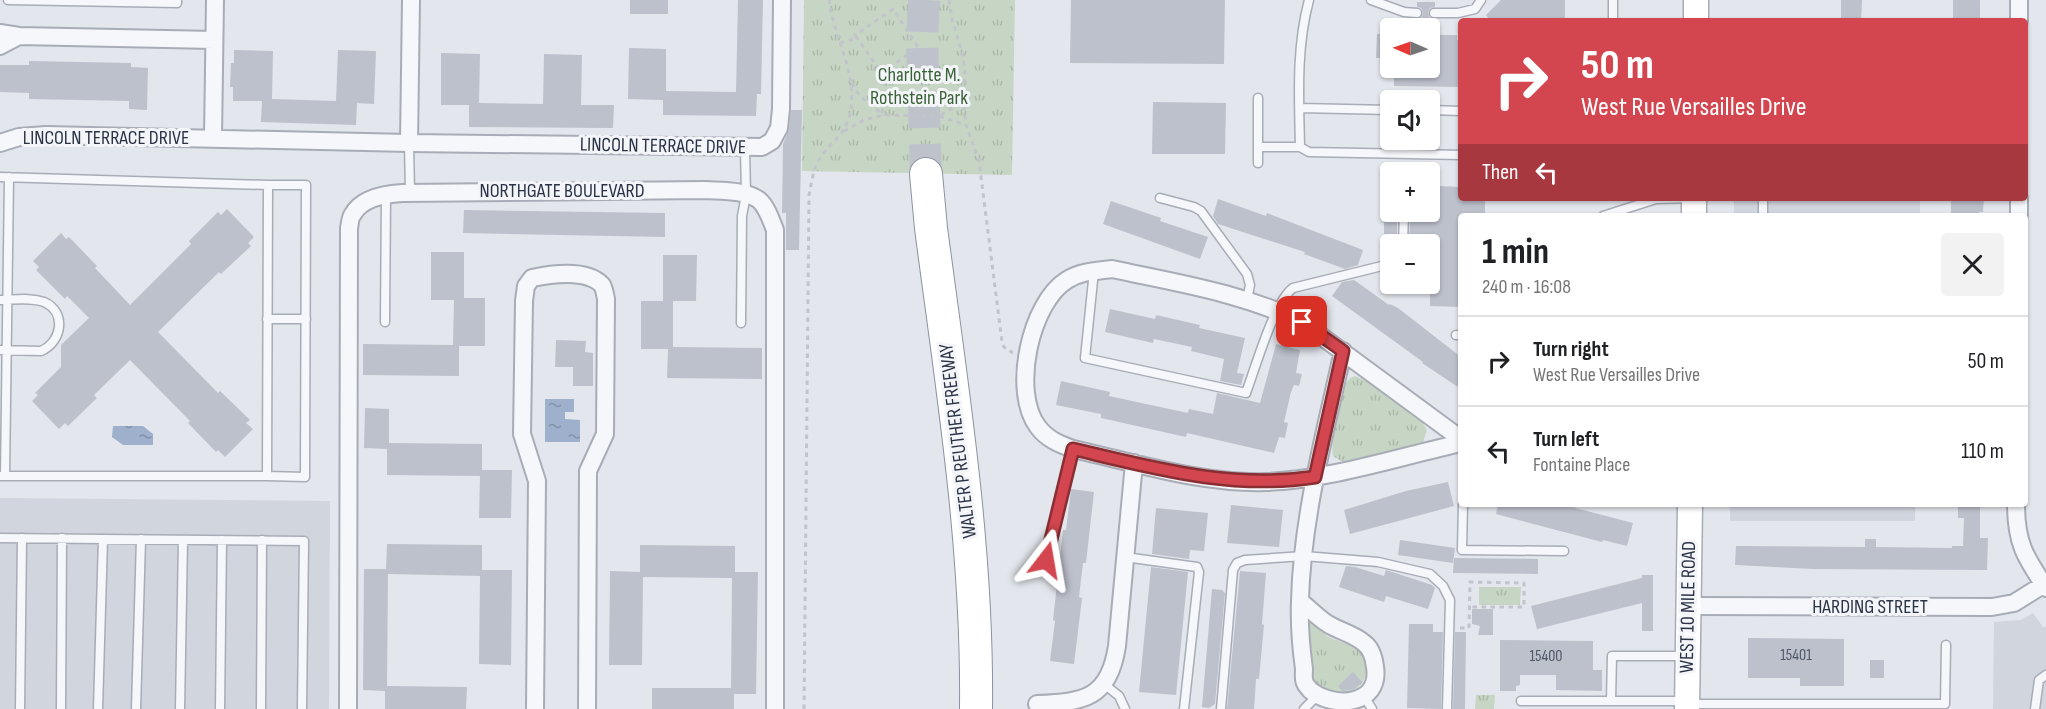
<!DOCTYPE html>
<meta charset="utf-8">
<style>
body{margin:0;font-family:"Sofia Sans Condensed",sans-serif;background:#f2f2f2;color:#202124;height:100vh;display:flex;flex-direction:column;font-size:22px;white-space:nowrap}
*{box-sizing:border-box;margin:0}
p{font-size:20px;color:#757577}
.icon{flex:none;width:33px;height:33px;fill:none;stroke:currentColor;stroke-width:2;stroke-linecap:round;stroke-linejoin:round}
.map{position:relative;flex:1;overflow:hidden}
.side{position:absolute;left:1458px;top:213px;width:570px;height:294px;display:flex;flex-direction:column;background:#fff;border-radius:6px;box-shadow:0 2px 4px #0004}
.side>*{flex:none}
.banner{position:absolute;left:1458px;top:18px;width:570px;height:183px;border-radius:6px;box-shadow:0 2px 4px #0004;background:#d3464f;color:#fff;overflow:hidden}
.needle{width:39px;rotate:272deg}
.buttons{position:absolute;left:1380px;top:18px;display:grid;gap:12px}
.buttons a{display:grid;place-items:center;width:60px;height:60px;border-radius:6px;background:#fff;box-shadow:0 2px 4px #0004;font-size:30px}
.pin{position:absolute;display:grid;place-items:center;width:51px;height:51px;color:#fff;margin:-26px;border-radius:12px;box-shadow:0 3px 9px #0006}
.me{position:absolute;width:66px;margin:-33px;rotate:14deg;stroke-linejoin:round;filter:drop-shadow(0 0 4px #0008)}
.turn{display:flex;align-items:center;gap:21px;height:126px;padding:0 24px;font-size:27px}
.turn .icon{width:78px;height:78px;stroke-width:2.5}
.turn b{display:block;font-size:42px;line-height:51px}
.then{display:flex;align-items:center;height:57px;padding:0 24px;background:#0003;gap:12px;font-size:22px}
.round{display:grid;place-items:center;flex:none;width:63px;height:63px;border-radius:6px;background:#f2f2f2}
.overview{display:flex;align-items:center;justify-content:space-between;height:102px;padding:0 24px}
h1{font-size:36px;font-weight:700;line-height:45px}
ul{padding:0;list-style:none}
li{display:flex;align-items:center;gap:18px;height:90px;padding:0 24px;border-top:2px solid #e0e0e0}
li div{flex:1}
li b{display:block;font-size:22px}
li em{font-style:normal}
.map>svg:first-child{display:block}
.built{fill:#d1d5de}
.grass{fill:url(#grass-tufts)}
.water{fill:url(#water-ripples)}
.building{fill:#bdc1cc}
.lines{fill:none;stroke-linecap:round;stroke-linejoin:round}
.motorway-tunnel{stroke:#bec2cb;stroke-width:32;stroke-dasharray:32 16;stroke-linecap:butt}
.service-casing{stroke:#a8acb7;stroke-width:11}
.minor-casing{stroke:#a8acb7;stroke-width:20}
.secondary-casing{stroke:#a8acb7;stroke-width:27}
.motorway-casing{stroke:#8a92a3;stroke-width:34}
.path{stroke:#c1c4cb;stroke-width:3;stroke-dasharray:4.5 4.5;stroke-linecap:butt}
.service{stroke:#f6f7fa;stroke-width:8}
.minor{stroke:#f6f7fa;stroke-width:16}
.secondary{stroke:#fff;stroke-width:24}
.motorway{stroke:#fff;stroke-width:32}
.route-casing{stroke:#892e33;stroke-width:15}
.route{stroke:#d3464f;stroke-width:10}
.labels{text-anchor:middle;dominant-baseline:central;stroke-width:6;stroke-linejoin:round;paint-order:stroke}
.number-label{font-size:16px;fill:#4f5667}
.park-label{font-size:20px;fill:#3b6137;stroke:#f3f5f9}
.street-label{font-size:20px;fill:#2a3245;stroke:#f3f5f9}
</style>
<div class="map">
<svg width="2046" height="709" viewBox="0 0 2046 709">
<defs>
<pattern id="grass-tufts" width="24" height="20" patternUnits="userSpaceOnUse" patternTransform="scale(1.5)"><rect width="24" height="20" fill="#c7d6c4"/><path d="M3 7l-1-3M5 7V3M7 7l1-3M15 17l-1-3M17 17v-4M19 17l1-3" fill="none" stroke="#abb8aa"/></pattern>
<pattern id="water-ripples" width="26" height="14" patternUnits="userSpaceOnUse" patternTransform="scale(1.5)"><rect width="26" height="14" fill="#9eb0cc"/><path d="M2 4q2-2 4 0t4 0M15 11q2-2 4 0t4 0" fill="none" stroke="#8190a7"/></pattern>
</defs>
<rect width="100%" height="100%" fill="#e3e6ec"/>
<path class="built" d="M1734,198H1920V216H1734Z
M0,498L330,501L329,709H0Z
M1730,504H1915V521H1730Z
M2033,613L2043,627H2046V709H1993L1994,622L2021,620Z"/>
<path class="grass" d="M804,0H1015L1012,175L802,171Z
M1355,376L1365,380L1421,420L1427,430L1423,442L1351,461H1341L1333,456C1330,446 1340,397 1345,386C1347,380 1350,378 1355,376Z
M1479,587H1521L1520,605H1479Z
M1308,620C1315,625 1320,631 1327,636C1335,641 1346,642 1354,647C1377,663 1366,686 1346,697L1316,687L1311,676L1307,621Z
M1476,695H1495L1494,709H1475Z"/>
<path class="water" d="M545,399H574V412H565V419L580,420V442H545Z
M113,426H143L153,434V445H123L112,437Z"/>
<path class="building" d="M630,0H668V14H630Z
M738,0H763L761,94H757L756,116L663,115V100L628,99L629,48L666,49V91L736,92Z
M1071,0H1225L1224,64L1070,63Z
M1501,0H1565V21H1491L1486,15Z
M1841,0H1862L1861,21H1841Z
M1953,0H1980V21H1953Z
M1417,2H1435V7L1430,8L1428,12L1429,17L1434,19V28H1417V19L1422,17L1423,13L1421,8L1417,7Z
M1377,34H1390V58H1376Z
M1430,35H1457V40L1461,41V87L1394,86V68H1430Z
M234,50L273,51L272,99L336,101L338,50L376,51L374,104L357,103L356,125L261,122L262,101H233V87H230L231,63H234Z
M441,53L480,54L479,103L543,104L544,54L582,55L581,105H614L613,128L469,127V105H441Z
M29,61L131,63V67L148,68L147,110L129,109V101L29,99V93L0,92V65H29Z
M1153,102L1226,103L1225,154H1152Z
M791,110H802L799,250H786V213H782L783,144L789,130Z
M1439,186L1461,187V198H1485V216H1461V307L1430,306V244H1409L1410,220H1431V199H1439Z
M1951,198H1984L1983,212H1979V216H1951Z
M1218,199L1266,216L1267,213L1363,250L1358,265L1345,269L1304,254L1305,252L1218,224L1213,216Z
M1111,201L1161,218L1160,221L1208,237L1200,259L1103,224Z
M227,209L254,237L248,243L251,246L221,274L219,272L158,332L218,393L220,391L250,420L246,423L253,429L225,457L218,450L216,452L188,423L190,421L130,360L94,395L97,398L68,426L65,423L59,429L32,401L38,395L35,393L61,367V345L89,318L67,296L65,299L36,270L39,267L33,261L61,233L66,239L69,237L97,266L95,268L130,305L191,244L189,241L218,212L221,215Z
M464,210L665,213V237L463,233Z
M1384,212H1397V244H1384Z
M431,252H464V298H485V346H459V376L363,375V344L453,345L454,300H431Z
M663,255H697L696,301H663Z
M1354,280L1389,305L1390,304L1398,308L1461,357V389L1422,363L1423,362L1332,296L1342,282Z
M641,301H673V347L762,348V379L667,378L668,349H641Z
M1110,309L1155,319L1156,315L1200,325L1199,328L1245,338L1237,373L1244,374L1241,385L1220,381L1224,359L1191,351L1192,347L1154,339L1153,343L1105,332Z
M556,340L586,341L585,352L593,353V386H573V367H555Z
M1276,344L1300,350L1296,373L1302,374L1299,386L1294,385L1291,392L1284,422L1288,423L1285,438L1279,437L1274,453L1187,433L1186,437L1101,418V414L1056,405L1061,381L1110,392L1109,396L1188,413L1189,409L1213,414L1217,393L1260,403Z
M365,408L389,409V443L482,444V470H512L511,518H479L480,476L387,475V449L364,448Z
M1448,482L1454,506L1350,534L1344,510L1406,491Z
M1071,489L1094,492L1086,563H1083L1079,597L1082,598L1074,664L1050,661L1055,621L1053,620L1063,530H1066Z
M1498,504H1560L1633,523L1627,546L1603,540L1602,542L1496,514Z
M1958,504H1980V538H1988L1987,570L1813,569L1735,565L1736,546L1865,547V539H1876V547L1952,548V546H1963L1964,518H1958Z
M1231,505L1283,510L1279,547L1227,543Z
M1156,508L1208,513L1204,551L1190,550L1189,559L1152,554Z
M1400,540L1455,548L1453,563L1398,555Z
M387,544L482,545V570H512L511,665L479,664L480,576L388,574L387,686L467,687L466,709H385V691L363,690L364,569H386Z
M640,545L735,546V572H758L756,694H734V709H652V688H731L732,578L643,577L642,665H609L610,571L640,572Z
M1454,558L1538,559V574L1453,573Z
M1346,566L1355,567L1384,576L1386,570L1432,585L1435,588L1428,609L1386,596L1384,602L1339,587Z
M1151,567L1188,572L1176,695L1139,692Z
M1240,571L1266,573L1262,624L1264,625L1259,679H1256L1254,709H1227Z
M1642,575H1653V631H1642V603L1537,629L1531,606L1642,578Z
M1212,589L1222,590L1225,593L1215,704L1209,708L1202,707Z
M1472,609H1493V635H1478L1480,626L1472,624Z
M1409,624H1433V632H1443L1441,709L1407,708Z
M1455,632H1466L1465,709H1453Z
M1748,638L1844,639V686H1800V678H1748Z
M1500,640L1593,641V670H1602V691L1556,690V675H1520V685L1516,686V691H1500Z
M1870,660H1884V678H1870Z
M1353,672L1362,682L1354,689L1342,691L1338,686Z"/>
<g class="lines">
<path class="motorway-tunnel" d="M924,0L922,41L926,174"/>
<defs>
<path id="service" d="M8,0L177,3V0
M1309,0C1296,48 1299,98 1300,147L1309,152L1461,155
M1371,0L1404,12L1417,13
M1434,13H1458L1475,9L1481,0
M1613,21V0
M1258,98V163
M1300,108L1390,110
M1430,110L1461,111
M409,143L410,193
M1258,147H1300
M0,177L268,185L267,476H0
M1160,198L1194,207L1201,211L1247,274L1250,285L1247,300
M1603,216L1656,199L1693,198
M1763,216V198
M1403,244L1404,212
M1094,271L1085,358L1246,393C1255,369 1274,302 1293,288L1390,264
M0,300C14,300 30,297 44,302C67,312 62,342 41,351L0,350
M267,319H306
M385,322L386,194
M741,323L742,216L746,195L745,148
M1456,335H1461
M5,476L9,177
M267,476L305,477L306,185H268
M1463,504L1462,550L1564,551
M0,538L304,541L302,709
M1125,557L1197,567L1199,572L1184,709
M1046,560L1073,449
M1104,684L1119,696L1125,709
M1365,698L1372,709
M1521,701H1684
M1611,701L1612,656H1687
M1688,704H1945L1946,645
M20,709L22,538
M61,709L62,538
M98,709L103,539
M136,709L141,539
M180,709L183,540
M220,709L222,540
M261,709L262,540
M1221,709L1233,570L1237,563L1245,560L1304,556L1378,562L1430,574L1443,586L1450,600L1447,709
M1304,709L1316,697
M2035,709L2039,680L2046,675"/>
<path id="minor" d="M2019,21V0
M0,33L19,36L214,40
M0,46L19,36
M213,138L215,0
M0,143L19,137L46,135L409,143L762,147L772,141L779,128L781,109L782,0
M409,143L411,0
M2019,216V198
M1461,439L1302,322C1242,293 1177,283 1112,269C1097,271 1081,271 1067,280C1030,303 1011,392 1038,427C1047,439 1059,444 1073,449C1136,463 1202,484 1267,482C1333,479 1398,457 1461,443
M2016,504C2016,543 2025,557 2046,588
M1300,601C1309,608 1318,618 1328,624C1339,631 1354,634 1364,643C1371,648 1374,658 1375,667C1381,706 1333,709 1310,690C1309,688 1306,686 1305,683C1303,679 1304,673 1304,669C1301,647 1299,624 1300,601C1302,517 1325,433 1343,351
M1688,606L1992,607L2014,603L2046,583
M1037,704C1084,702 1109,699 1117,646L1134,463
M348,709L349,228C350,224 350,217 353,214C362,198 386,194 402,193L706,190C722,191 746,190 759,200C767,207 771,220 775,230V709
M535,709L537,481L522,434L524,301L526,286L532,278C551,274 587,269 602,285C604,288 605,294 606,299L605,434L588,471L587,709"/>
<path id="secondary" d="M1696,21V0
M1694,216V198
M1687,709L1690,504"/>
<path id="motorway" d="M926,174L931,228C952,388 978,547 976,709"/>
</defs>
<use href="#service" class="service-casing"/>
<use href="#minor" class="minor-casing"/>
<use href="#secondary" class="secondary-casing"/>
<use href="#motorway" class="motorway-casing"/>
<path class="path" d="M949,0L952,19L963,56L965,72L964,108L966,125L979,161L1002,342L1004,347L1013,353
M840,43L857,38L855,35L893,9L918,47L882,73L857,38
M852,83C860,99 870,105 884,115
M882,113L886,70
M941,115L959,104L964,98
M844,131L864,120L884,115L939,116L966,125
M1460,628H1469L1470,582L1524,583V607H1470
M804,709L809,195C811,184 813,173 817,163C826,146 843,137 849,118C860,77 834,39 829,0"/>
<use href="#service" class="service"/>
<use href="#minor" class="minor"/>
<use href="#secondary" class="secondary"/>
<use href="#motorway" class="motorway"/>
</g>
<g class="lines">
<defs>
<path id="route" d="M1046,560L1073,449C1154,468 1231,490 1315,477L1343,351L1302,322"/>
</defs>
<use href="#route" class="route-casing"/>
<use href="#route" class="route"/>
</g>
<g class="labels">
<g class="number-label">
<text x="1796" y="655">15401</text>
<text x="1546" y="656">15400</text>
</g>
<g class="park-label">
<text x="919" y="75">Charlotte M.<tspan x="919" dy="23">Rothstein Park</tspan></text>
</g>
<g class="street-label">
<text x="106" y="138">LINCOLN TERRACE DRIVE</text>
<text transform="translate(663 146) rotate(1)">LINCOLN TERRACE DRIVE</text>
<text x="562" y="191">NORTHGATE BOULEVARD</text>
<text transform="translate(958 441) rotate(-97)">WALTER P REUTHER FREEWAY</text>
<text transform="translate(1688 607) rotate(-89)">WEST 10 MILE ROAD</text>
<text x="1870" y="607">HARDING STREET</text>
</g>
</g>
</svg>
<div class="buttons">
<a><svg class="needle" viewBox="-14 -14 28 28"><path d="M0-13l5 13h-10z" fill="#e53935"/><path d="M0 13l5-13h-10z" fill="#757577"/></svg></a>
<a><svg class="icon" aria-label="sound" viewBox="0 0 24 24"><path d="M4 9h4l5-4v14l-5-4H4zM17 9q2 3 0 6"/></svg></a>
<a>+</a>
<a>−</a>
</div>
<div class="pin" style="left:1302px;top:322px;background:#d93025"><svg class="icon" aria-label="arrive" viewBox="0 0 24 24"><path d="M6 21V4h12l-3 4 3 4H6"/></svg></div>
<svg class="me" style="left:1046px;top:560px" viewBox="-20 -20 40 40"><path d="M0-17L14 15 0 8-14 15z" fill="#d3464f" stroke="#fff" stroke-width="4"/></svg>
<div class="banner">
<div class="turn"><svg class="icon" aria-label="right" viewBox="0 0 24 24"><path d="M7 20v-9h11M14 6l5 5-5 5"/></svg><div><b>50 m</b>West Rue Versailles Drive</div></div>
<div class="then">Then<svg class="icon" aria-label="left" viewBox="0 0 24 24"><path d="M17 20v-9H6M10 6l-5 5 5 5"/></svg></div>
</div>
<section class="side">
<div class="overview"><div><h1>1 min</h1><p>240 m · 16:08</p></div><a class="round"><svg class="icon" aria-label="close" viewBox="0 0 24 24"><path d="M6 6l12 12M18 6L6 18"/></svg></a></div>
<ul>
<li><svg class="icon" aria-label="right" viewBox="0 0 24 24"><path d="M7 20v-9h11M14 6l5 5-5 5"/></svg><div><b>Turn right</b><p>West Rue Versailles Drive</p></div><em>50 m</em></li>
<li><svg class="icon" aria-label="left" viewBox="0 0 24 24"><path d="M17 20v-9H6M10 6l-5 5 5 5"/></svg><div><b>Turn left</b><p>Fontaine Place</p></div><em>110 m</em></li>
</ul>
</section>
</div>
